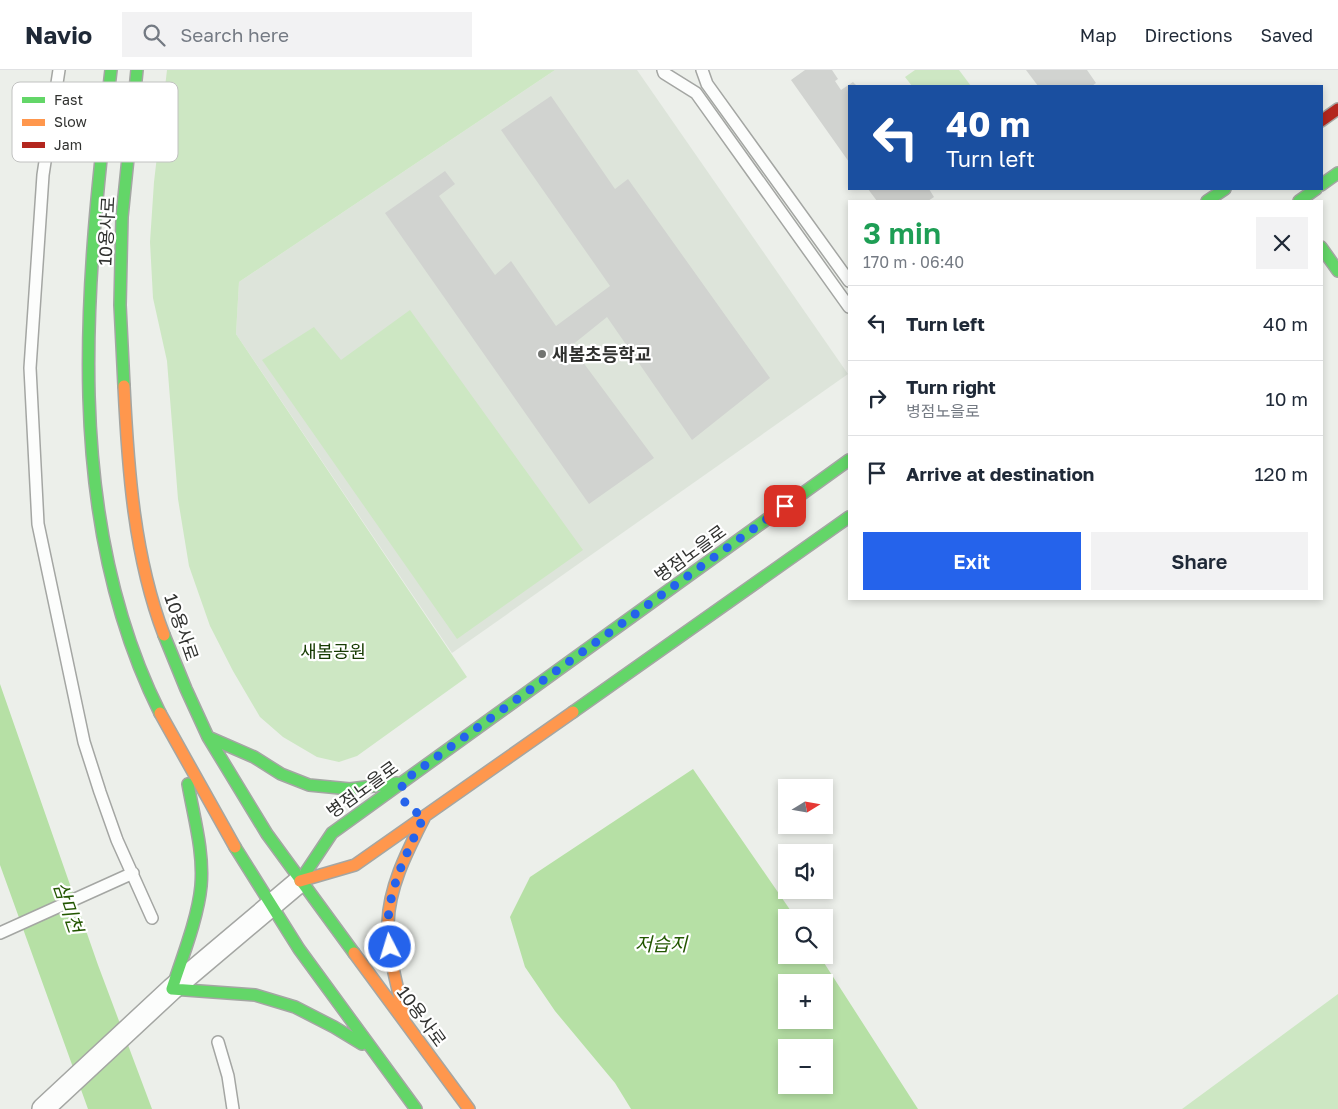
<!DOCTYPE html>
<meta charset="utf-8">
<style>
body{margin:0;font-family:"Golos Text","Noto Sans KR",sans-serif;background:#f2f2f3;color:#1f2937;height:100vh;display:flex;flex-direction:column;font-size:19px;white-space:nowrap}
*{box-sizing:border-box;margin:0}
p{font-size:16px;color:#747a83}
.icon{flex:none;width:28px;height:28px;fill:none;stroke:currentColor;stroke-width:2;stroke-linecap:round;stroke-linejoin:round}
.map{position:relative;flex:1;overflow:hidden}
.sheet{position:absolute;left:848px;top:130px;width:475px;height:400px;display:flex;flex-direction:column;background:#fff;border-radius:0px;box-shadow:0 2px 8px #0003}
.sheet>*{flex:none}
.top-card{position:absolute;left:848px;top:15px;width:475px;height:105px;border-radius:0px;box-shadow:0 2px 8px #0003;background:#1a4fa0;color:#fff;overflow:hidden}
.needle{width:32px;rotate:79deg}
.buttons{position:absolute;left:778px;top:709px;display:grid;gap:10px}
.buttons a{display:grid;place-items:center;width:55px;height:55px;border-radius:0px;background:#fff;box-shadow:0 2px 8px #0003;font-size:25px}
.pin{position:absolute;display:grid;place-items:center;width:42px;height:42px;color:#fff;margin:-21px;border-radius:10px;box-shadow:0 2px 8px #0006}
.me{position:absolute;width:55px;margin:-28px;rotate:355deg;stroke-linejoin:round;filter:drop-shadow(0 0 4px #0008)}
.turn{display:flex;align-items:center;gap:18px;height:105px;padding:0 15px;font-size:22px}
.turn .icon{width:65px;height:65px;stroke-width:2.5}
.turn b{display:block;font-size:35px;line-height:42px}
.round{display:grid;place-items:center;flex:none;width:52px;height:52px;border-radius:0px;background:#f2f2f3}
.overview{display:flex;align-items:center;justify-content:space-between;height:85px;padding:0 15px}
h1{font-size:30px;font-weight:600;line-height:38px;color:#1e9e55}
.action{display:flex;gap:10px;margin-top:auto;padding:10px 15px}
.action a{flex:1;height:58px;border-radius:0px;background:#2563eb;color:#fff;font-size:20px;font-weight:600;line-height:58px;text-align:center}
.action a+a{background:#f2f2f3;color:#1f2937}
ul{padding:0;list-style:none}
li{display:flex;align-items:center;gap:15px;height:75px;padding:0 15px;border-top:1px solid #e0e1e3}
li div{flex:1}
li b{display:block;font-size:19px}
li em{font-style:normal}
header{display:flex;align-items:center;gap:30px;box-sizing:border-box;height:70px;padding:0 25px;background:#fff;border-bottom:1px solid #e0e1e3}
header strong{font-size:24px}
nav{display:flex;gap:28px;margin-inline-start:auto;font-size:18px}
.search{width:350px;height:45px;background:#f2f2f3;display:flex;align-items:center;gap:12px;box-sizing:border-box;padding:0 18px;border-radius:0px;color:#747a83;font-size:19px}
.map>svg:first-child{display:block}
.built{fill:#dde4da}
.green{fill:#cde7c3}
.water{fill:#b6e0a5;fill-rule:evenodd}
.building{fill:#d1d3d0}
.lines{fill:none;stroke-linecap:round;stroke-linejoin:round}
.lane-casing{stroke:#a4a6a3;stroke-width:14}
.street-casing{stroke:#a4a6a3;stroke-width:24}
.fast-casing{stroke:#a4a6a3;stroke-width:14}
.slow-casing{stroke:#a4a6a3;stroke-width:14}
.jam-casing{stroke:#a4a6a3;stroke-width:14}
.lane{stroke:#fcfdfc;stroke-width:11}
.street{stroke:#fcfdfc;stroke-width:21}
.fast{stroke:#63d668;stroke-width:11}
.slow{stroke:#ff974d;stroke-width:11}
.jam{stroke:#b3261e;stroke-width:11}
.route{stroke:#2563eb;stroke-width:9;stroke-dasharray:0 16.2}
.poi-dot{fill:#727471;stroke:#fff;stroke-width:2}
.labels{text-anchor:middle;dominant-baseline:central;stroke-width:4.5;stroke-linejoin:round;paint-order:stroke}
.street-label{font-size:18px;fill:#313230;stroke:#fff}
.poi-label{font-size:18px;font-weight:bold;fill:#313230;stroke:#fff;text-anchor:start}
.park-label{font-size:18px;fill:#173b03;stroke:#fff}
.water-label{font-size:19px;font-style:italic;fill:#225600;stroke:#fff}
.key{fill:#fff;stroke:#c1c2c1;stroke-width:1}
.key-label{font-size:14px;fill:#313230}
</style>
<header>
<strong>Navio</strong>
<div class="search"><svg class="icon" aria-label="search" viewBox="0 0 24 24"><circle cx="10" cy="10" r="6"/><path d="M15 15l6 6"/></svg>Search here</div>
<nav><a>Map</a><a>Directions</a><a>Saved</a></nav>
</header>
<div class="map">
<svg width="1338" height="1039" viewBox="0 0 1338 1039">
<rect width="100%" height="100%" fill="#ecefea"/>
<path class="built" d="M555,0H637L848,304L452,583L236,264L239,212Z"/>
<path class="green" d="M167,0H555L239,212L236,264L467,607L357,686L339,692L317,687L283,667L260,647L233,601L210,556L189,496L178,429L167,291L153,228L150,172L154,112Z
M915,0H959L971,16H912L905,7Z
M410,240L583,480L457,569L262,290L314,257L341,290Z
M1338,924V1039H1182Z"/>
<path class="water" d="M0,614L98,895L152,1039H88L0,795Z
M693,699L795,847L786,848V885H819L918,1039H631L615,1013L555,941L525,897L510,847L530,807ZM786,912H824V950H786ZM786,978H824V1015H786Z"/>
<path class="building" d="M805,0H832L838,9L835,11L841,20L853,12L857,16H849V92L791,10Z
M1026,0H1087L1096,13L1092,16H1038Z
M551,26L615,119L628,109L770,308L692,370L607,247L571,276L654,388L589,434L385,143L445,101L455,114L439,126L495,205L511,191L556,256L610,216L501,60Z
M868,119H929L934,127L928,131H877Z"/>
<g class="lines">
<defs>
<path id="lane" d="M59,0L43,105L30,298L38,454L84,672L100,722L117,770L152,848
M663,0L664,3L696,23L849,237
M702,0L707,14L849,211
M0,863L133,803
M218,972L228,1006L233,1039"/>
<path id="street" d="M43,1039L172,919L300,811"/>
<path id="fast" d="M111,0C86,212 61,445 160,643
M1321,115L1338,103
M1207,131L1225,119
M1299,131L1316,119
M1321,177L1338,201
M124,316L120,235L122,147L137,0
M164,565L186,619L208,667L267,764L354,883
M573,642L849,447
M208,667L254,687L281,704L309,715L350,719L397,713
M188,714C194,748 204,782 201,816C198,848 182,888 172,919L255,925L295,937L334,957L362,974
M235,777L299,879L416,1039
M300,811L332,763L849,390"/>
<path id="slow" d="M124,316C128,399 134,487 164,565
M160,643L235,777
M300,811L355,795L573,642
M354,883L469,1039
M404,947C398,916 387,884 388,853C389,816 408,780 424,748"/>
<path id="jam" d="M1321,51L1338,39"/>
</defs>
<use href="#lane" class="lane-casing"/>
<use href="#street" class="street-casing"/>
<use href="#fast" class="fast-casing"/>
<use href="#slow" class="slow-casing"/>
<use href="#jam" class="jam-casing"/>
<use href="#lane" class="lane"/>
<use href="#street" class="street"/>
<use href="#fast" class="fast"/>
<use href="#slow" class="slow"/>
<use href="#jam" class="jam"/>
</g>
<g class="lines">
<path class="route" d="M390,877C390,869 388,861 388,853C389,816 409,779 424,746C405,738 402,733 402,712L785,436"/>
</g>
<circle class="poi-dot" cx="542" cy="284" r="5"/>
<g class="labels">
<g class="street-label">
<text transform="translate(106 161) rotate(-87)">10용사로</text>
<text transform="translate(690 483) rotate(-36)">병점노을로</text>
<text transform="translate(182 557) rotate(71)">10용사로</text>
<text transform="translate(362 719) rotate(-36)">병점노을로</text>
<text transform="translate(422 946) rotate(54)">10용사로</text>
</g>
<g class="poi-label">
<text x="552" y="284">새봄초등학교</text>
</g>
<g class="park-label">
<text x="333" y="581">새봄공원</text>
</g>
<g class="water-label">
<text transform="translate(69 837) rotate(71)">삼미천</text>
<text x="661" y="873">저습지</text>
</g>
</g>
<rect x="12" y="12" width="166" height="80" rx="8" class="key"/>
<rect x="22" y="27" width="23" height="6" fill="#63d668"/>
<rect x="22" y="49" width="23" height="7" fill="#ff974d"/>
<rect x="22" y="72" width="23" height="6" fill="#b3261e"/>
<g class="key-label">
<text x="54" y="35">Fast</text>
<text x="54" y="57">Slow</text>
<text x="54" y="80">Jam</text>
</g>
</svg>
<div class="buttons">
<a><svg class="needle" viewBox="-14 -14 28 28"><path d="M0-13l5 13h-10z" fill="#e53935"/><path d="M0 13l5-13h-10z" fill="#747a83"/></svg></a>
<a><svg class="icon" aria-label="sound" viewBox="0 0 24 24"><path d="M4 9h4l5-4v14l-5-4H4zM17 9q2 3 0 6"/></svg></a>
<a><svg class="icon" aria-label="search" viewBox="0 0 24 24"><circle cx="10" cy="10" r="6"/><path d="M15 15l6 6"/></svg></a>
<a>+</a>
<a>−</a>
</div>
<div class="pin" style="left:785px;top:436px;background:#d93025"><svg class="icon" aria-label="arrive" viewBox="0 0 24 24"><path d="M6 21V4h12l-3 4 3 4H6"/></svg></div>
<svg class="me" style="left:390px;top:877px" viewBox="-20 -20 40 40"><circle r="17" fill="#2563eb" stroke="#fff" stroke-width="3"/><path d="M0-11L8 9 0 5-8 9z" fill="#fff"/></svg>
<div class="top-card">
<div class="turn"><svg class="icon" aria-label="left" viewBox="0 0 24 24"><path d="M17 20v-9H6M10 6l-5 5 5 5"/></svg><div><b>40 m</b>Turn left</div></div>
</div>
<section class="sheet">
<div class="overview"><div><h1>3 min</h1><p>170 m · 06:40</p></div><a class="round"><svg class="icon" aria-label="close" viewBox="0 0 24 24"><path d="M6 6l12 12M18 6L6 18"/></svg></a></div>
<ul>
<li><svg class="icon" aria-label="left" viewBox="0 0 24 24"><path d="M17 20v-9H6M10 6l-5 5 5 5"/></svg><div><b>Turn left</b></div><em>40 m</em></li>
<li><svg class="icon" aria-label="right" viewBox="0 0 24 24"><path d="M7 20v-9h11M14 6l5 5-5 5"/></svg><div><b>Turn right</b><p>병점노을로</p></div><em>10 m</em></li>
<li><svg class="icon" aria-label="arrive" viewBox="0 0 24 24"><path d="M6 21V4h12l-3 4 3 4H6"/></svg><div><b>Arrive at destination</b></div><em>120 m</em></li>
</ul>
<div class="action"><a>Exit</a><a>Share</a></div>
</section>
</div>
